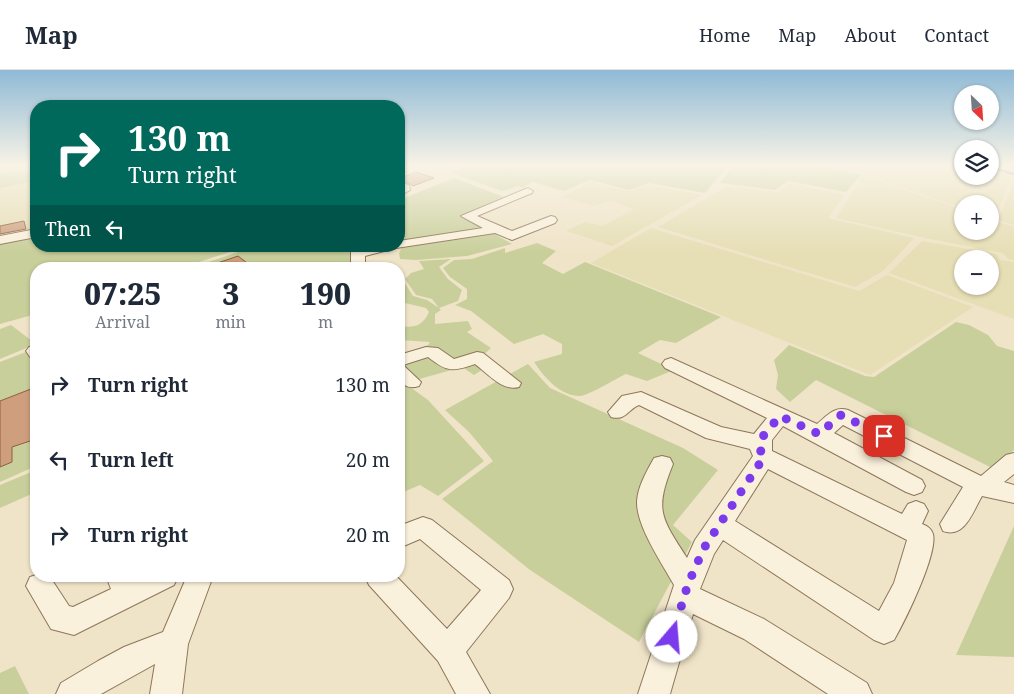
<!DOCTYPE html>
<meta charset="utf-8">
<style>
body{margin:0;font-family:"Noto Serif",serif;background:#f6f6f7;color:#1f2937;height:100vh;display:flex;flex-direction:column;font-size:19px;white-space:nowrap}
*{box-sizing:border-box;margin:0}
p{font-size:16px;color:#747a83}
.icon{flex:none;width:28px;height:28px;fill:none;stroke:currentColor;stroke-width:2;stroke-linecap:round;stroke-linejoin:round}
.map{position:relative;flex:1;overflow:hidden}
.details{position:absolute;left:30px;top:192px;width:375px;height:320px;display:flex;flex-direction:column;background:#fff;border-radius:20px;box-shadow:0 1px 4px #0004}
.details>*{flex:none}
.guide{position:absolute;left:30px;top:30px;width:375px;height:152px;border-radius:20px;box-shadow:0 1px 4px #0004;background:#00695c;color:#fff;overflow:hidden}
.needle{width:32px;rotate:155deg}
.fabs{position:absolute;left:954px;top:15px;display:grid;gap:10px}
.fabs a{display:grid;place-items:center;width:45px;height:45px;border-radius:50%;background:#fff;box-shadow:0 1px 4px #0004;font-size:25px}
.pin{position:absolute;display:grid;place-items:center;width:42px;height:42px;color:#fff;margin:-21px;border-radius:10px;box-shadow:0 2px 8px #0006}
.me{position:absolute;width:55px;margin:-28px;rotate:18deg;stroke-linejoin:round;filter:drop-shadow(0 0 4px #0008)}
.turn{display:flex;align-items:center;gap:18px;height:105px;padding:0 15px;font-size:22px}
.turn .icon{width:65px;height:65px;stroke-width:2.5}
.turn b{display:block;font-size:35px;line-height:42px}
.then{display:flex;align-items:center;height:48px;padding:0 15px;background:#0003;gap:10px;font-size:19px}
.eta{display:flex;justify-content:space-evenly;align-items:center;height:85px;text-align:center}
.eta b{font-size:30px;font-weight:800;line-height:35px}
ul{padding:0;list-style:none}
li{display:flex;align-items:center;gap:15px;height:75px;padding:0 15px}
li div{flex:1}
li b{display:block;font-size:19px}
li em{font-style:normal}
header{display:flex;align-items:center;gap:30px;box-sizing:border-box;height:70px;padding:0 25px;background:#fff;border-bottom:1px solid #e0e1e3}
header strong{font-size:24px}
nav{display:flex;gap:28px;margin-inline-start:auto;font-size:18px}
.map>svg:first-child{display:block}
.farmland{fill:#e6deb5;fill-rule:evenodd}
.green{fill:#c9cf9b}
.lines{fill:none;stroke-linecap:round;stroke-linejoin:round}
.stream{stroke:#6f938a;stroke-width:2.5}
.building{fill:#cf9f7d;stroke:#8d5f41}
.minor-casing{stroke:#8d765c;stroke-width:2}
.minor{fill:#faf1dc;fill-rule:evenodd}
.route{stroke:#7c3aed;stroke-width:9;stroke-dasharray:0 16.2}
</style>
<header>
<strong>Map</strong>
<nav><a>Home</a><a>Map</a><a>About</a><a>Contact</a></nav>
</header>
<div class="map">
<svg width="1014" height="624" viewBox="0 0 1014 624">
<rect width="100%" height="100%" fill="#f0e4c8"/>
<path class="farmland" d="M827,96H962V106H990V98L1013,105L1000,135L991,148L990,134H962V138L886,112Z
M863,106L962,139V161H990V149L1014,157V190L1008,189L1003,183L925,168L836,148Z
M36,111V163L0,170V118Z
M1014,111V155L998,150Z
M590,112L628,121L650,115L702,125L612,176L566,161L585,152L602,156L634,139L610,131L594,136L562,127Z
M790,113L844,125L828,148L914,168L883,201L855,217L658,157L727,116L778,122Z
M651,158L859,221L887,205L973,237L870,305L591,193Z
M922,171L997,184L1000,190L1014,192V249L889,203ZM962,189H990V216H962Z"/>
<path class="green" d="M468,96H728L705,123L649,113L629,120L590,110L564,121L533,112L522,118L519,116L502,121L450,102Z
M733,96H824L861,105L846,122L788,111L775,120L720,113Z
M36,100V111L0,118V103Z
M454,108L504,127L464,145L463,148L485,158L399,173V130Z
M491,162L512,174L467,186L416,190L400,189L399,183L402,177Z
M36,167V176H231L236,180L177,199H36V244L0,254V173Z
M537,173L556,181L542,193L563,204L585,192L721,247L676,273L660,270L638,283L674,300L647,311L626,304C615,309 590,325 580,326C560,326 544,307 534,292L562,284V274L543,264L514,274L471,241L455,235L467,229V219L450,207L443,198L454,190L472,189L505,178V183Z
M256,176H354L353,199H188Z
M451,189L439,197L448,209L462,220L458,231L439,238L441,240L435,244V254L468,251L472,259L467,262L491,278L478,290L485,298L474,305L462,297L416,310L399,293V287L428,275L430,272L399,270V256C413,258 422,257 429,242L426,238L405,233L399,235V210H403L413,226L427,230L439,238L432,229L416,225L405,209L411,203L424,199L419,191Z
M956,252L969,255L988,265L997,276L1014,281V380L994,399L816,310L790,332L776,319L778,305L774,290L789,275L865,306L874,307Z
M11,255L36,274L0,289V259Z
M36,278V396L0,412V292Z
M528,294L550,318L683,378L718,400L673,455L692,472L639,572L530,500L442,429L493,391L469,362L445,340Z
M403,312L428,330L484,391L438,426L420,415L399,424V313Z
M36,400V422L0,438V415Z
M1014,456V587L956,585Z
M15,596L29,624H0V603Z"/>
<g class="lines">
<path class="stream" d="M990,97L1014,104"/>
</g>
<path class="building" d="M416,102L434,108L413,116L409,113L399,112V109Z
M24,151L26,159L0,164V156Z
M238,186L255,199H206V197Z
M36,317V369L12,377V392L0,397V331Z"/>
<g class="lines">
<defs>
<path id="minor" d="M405,114L409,115L410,120L399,126L400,117Z
M528,118L533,121L532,123L477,146L512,161L551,146L555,147L557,150L555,153L512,170L495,163L396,178L365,186V199H351V176H399V171L483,158L461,146Z
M36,159V167L0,174V166Z
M36,276V288L30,287L26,281L29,277Z
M426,277L438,278L454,289L477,282L483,283L521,313L519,317C503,322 487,303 475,294C452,302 447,302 428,287L403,295L421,312L419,316C409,319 405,316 399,310V285Z
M671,288L817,354C827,346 834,336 848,340L981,406L1006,385L1014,383V404L1004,412L1014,415V433L982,426C973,441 965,469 943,461L940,454L963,417L843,355L834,363L922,410L925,416L922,422L914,425L906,422L783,356L772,370V381L902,444L908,434L916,431L924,434L928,441L922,454C927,456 931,458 933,464C938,484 905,551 894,570L884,574L874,570L723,470L714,484L700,519L764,549L867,613L872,624H828L744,569L693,544L670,624H638L674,515C662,493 636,456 637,431C638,416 647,401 654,388L662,386L670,388L673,394C654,441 661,447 687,488L695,470L753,386L750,379L706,368L639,335C627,340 626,351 611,347L608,342L622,326L641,322L721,357L754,364L767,348L665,298L662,294L665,290ZM768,399L907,470L894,513L879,541L735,451Z
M423,447L432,450L509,510L513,519L509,528L466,582L490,624H456L438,591L369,515L365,506H396L447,559L481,520L420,469L399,478V456Z
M36,505L50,507L69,536L73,537L111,519L106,506H132L133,508L178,506L174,515L74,565L51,559L26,516L30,507Z
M187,506H213L188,574L182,624H150L155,594L101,624H56L61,613L98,591L124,577L163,562Z"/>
</defs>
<use href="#minor" class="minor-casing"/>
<use href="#minor" class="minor"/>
</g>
<linearGradient id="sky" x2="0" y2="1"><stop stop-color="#8fbad6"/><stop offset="0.52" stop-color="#f8f3e6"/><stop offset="1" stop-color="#f8f3e6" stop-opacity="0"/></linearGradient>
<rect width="1014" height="183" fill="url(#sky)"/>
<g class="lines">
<path class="route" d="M672,567L688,514L704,478L764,387C752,371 770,359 780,346L819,364L841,345L884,366"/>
</g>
</svg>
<div class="fabs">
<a><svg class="needle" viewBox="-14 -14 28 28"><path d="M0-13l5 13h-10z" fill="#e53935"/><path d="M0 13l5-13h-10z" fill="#747a83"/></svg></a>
<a><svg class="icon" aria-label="layers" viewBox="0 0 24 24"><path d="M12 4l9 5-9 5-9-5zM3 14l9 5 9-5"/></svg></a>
<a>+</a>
<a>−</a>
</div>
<div class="pin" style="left:884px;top:366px;background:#d93025"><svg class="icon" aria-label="arrive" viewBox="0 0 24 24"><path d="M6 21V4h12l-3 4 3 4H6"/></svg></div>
<svg class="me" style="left:672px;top:567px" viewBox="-20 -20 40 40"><circle r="19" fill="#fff"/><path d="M0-13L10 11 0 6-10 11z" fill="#7c3aed"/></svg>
<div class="guide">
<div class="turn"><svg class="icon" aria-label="right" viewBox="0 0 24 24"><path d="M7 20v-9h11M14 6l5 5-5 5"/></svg><div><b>130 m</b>Turn right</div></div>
<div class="then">Then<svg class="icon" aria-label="left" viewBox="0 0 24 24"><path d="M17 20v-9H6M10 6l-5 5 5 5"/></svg></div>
</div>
<section class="details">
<div class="eta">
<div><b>07:25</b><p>Arrival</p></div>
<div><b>3</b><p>min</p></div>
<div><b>190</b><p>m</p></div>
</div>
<ul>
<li><svg class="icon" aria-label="right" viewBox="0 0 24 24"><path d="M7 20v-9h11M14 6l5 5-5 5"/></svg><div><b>Turn right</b></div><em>130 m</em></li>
<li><svg class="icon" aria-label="left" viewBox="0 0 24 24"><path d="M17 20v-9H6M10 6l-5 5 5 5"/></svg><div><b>Turn left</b></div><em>20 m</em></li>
<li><svg class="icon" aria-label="right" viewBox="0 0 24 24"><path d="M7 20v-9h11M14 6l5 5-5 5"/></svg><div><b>Turn right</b></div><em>20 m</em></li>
</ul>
</section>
</div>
